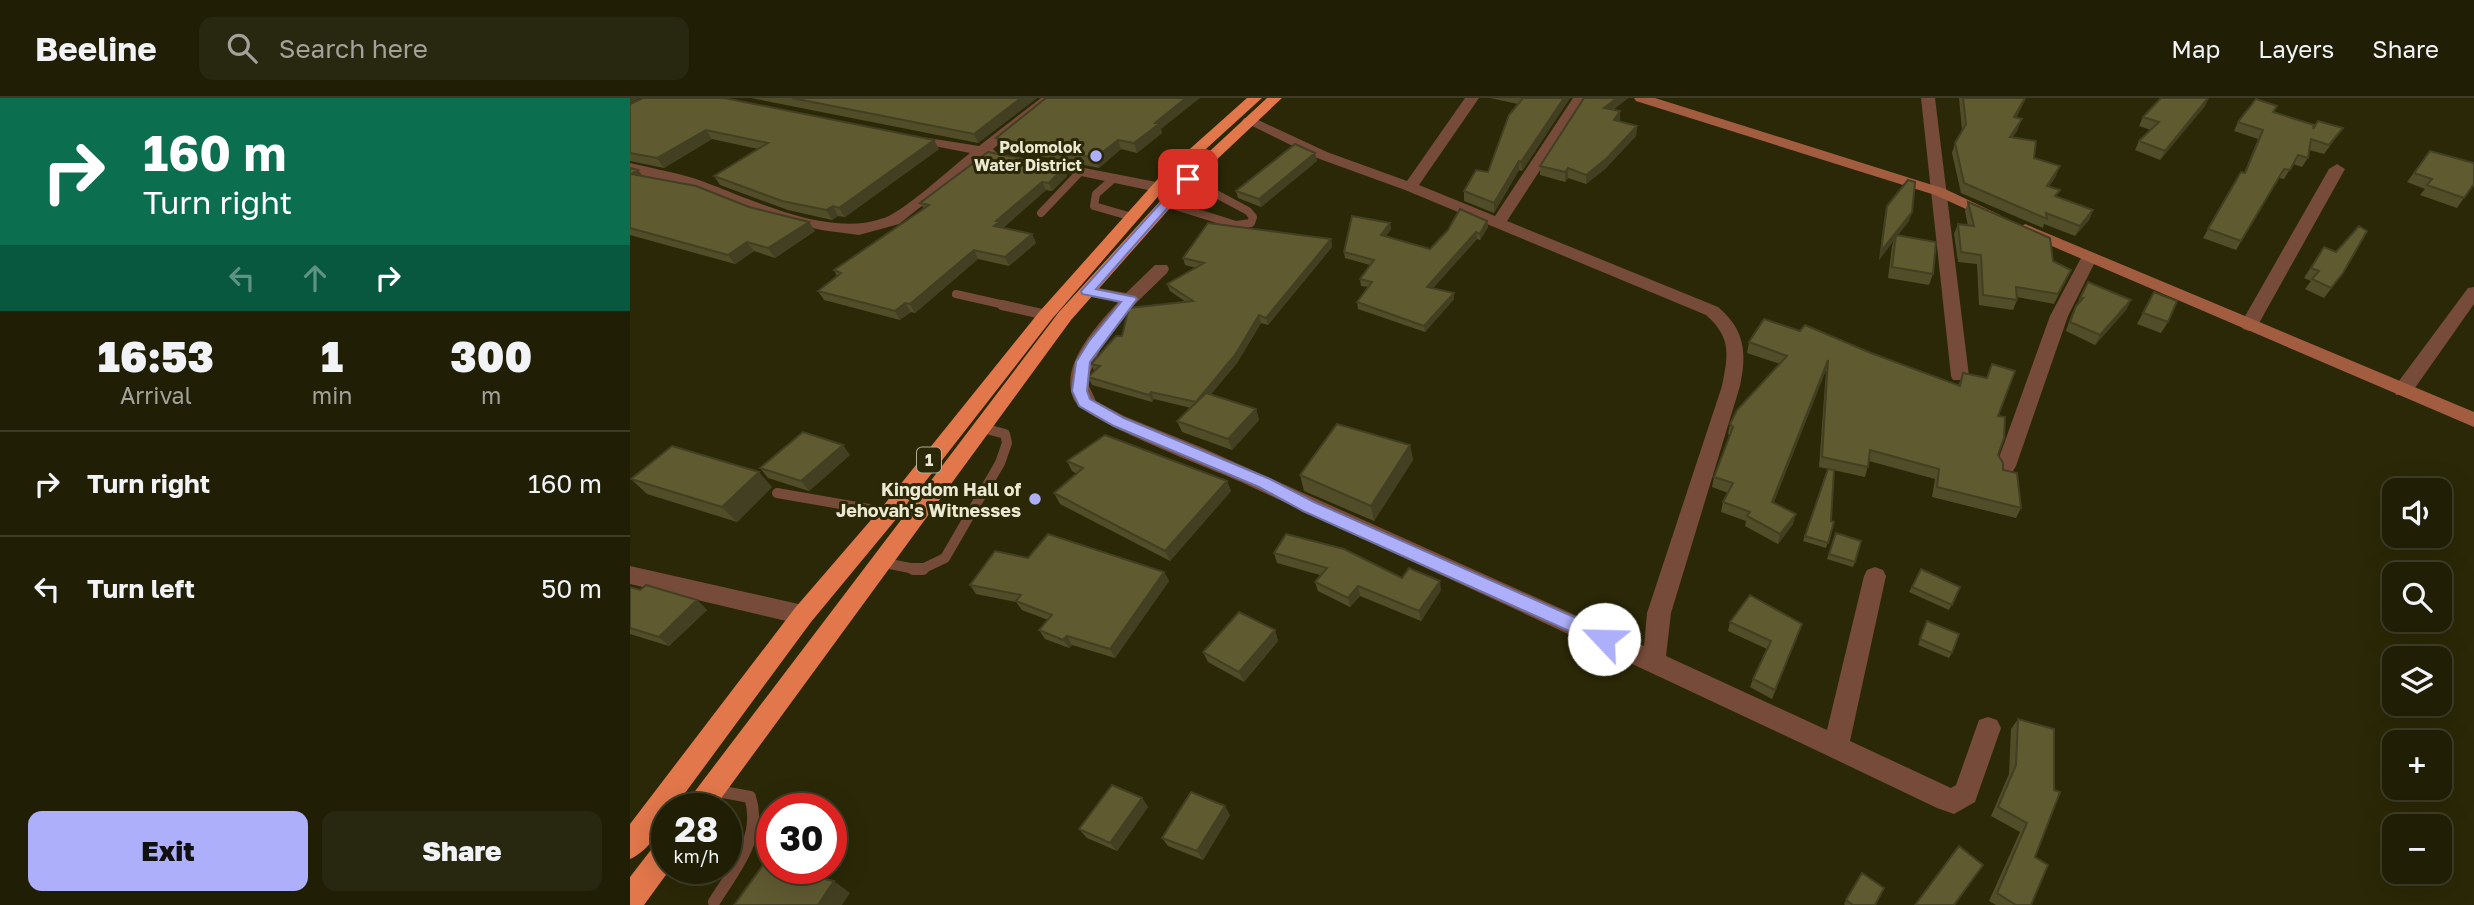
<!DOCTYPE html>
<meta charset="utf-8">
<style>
body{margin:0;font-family:"Golos Text",sans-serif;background:#28270f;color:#f1f3f6;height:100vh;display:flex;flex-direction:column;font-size:26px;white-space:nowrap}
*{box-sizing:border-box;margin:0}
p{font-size:23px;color:#a2a29a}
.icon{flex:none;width:38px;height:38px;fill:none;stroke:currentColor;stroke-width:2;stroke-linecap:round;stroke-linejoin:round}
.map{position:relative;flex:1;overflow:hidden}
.sheet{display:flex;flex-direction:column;background:#201e05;width:630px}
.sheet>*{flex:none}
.hud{background:#0b6e4f;color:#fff;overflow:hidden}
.tools{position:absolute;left:1752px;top:380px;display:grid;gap:14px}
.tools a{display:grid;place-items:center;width:70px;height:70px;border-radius:14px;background:#201e05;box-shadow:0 7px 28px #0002,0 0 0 2px #3d3c27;font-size:35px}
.speed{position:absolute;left:21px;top:695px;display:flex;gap:14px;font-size:35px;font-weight:700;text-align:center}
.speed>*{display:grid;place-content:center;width:91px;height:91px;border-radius:50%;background:#201e05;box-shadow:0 7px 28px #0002,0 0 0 2px #3d3c27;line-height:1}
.speed small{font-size:18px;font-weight:400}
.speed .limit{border:10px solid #d22;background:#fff;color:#111}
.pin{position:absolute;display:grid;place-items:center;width:60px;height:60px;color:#fff;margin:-30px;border-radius:14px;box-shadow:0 4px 10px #0006}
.me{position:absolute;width:77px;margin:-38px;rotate:294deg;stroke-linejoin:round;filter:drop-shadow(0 0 5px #0008)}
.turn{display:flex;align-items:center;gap:24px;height:147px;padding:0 28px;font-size:32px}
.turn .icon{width:91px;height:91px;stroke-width:2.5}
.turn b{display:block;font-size:49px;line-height:60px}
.lanes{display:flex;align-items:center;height:66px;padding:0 28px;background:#0003;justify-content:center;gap:35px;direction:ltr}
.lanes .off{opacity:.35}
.eta{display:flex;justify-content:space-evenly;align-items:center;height:119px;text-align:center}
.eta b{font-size:42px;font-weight:800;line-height:49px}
.button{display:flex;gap:14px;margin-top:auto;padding:14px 28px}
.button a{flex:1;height:80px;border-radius:14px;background:#adaffb;color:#111;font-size:28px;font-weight:800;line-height:80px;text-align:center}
.button a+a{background:#28270f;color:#f1f3f6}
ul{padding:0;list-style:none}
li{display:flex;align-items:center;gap:21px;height:105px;padding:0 28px;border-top:2px solid #3d3c27}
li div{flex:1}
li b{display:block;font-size:26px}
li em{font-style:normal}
header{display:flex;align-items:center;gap:42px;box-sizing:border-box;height:98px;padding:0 35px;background:#201e05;border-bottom:2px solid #3d3c27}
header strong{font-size:33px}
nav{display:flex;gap:38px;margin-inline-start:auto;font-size:24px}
.search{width:490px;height:63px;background:#28270f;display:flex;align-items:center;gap:18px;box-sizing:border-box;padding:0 24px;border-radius:14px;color:#a2a29a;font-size:26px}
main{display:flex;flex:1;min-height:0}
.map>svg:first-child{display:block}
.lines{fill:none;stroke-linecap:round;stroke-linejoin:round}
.lane-far2{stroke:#764b39;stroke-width:8}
.lane-far1{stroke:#764b39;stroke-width:10}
.lane{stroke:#764b39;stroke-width:12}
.street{fill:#764b39;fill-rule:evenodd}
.secondary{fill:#a25d41;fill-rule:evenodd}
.highway{fill:#e2774b;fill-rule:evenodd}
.wall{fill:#524d29}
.shaded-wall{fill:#423f22}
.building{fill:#5f5a30;stroke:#423f22;stroke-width:2}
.route{fill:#adaffb;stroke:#7072a3;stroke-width:2}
.poi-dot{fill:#adaffb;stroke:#2b2807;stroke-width:2.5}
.labels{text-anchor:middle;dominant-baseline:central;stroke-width:6;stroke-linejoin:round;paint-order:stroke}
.far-poi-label{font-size:16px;font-weight:bold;fill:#ebe9d2;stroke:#2b2807;text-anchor:end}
.shield{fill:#2b2807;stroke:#b1af95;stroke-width:2}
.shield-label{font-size:16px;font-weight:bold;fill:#ebe9d2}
.poi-label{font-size:18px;font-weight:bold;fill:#ebe9d2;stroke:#2b2807;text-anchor:end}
</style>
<header>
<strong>Beeline</strong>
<div class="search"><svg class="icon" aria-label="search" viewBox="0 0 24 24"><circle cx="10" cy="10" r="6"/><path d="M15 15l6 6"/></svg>Search here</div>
<nav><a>Map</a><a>Layers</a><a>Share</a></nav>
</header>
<main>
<section class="sheet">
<div class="hud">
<div class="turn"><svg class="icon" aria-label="right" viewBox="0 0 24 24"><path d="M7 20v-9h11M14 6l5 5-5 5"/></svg><div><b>160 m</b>Turn right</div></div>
<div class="lanes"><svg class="icon off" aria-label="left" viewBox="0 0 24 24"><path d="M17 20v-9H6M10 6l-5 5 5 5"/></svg><svg class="icon off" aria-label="ahead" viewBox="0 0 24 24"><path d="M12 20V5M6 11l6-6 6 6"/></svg><svg class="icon" aria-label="right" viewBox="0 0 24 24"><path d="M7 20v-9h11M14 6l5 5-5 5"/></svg></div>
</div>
<div class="eta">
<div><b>16:53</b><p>Arrival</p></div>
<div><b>1</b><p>min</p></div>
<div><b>300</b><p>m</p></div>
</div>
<ul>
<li><svg class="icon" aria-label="right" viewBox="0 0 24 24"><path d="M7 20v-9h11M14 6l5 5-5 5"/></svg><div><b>Turn right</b></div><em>160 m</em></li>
<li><svg class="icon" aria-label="left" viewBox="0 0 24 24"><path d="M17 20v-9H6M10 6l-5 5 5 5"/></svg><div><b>Turn left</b></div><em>50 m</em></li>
</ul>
<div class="button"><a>Exit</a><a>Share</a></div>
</section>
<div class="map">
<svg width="1844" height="807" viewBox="0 0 1844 807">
<rect width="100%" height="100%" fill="#2b2807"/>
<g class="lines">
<path class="lane-far2" d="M483,81L466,96L464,108L502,119
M536,105L606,127L621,125L623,119L618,113L558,81
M411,115L450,74
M326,196L379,208"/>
<path class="lane-far1" d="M372,207L416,217
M147,395L285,419
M250,464L290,472L315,460L370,365L377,345L375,336L353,330"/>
<path class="lane" d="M283,471H293
M82,692L120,699C133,739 104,772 84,804"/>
<path class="street" d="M411,0H427L363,51L367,55L365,58H355L269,126L229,137L191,132L126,116L51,86L0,75V65C21,70 43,74 63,80C119,99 195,141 254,120C273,114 321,70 340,55L273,42L271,39L273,36L349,48Z
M835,0H849L789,87L865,118L943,0H957L877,123L1088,209C1115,232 1117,254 1110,288L1041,515L1036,558L1197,632L1234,478L1237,472L1245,469L1253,472L1256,478L1220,643L1321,690L1326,687L1349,622L1358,619L1367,622L1371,630L1345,704L1324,716L1307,710C1076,599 843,492 611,384C582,371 454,323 444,302C428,267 467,228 488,204L451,197L448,193L457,188L496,195L525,167H537L539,171L537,175L506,205L471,249L460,275L459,288L466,303L494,318L573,350L1014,548L1017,515L1092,288C1098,257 1102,240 1076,217L775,92L687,60L612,23L614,20H624L697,54L777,83Z
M1291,0H1305L1339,278L1337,282H1323L1321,278Z
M408,61L547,88L555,93L547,98L403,68L401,65Z
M1707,66L1715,71L1628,227L1619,233L1613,231L1610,227L1699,71Z
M1459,155L1467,160L1438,218L1386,368L1383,373L1376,375L1369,373L1366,368L1420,218L1451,160Z
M1844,189V206L1780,297H1766L1764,292L1766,287L1838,190Z
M0,468L173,507L181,510L185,517L181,524L173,527L0,486Z"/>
<path class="secondary" d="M1004,0H1025L1315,91L1370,117L1362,122L1356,120L1305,97L1006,3Z
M1395,126L1844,314V329L1389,134L1387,131Z"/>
<path class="highway" d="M617,0H632L544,80L422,221L267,420L181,524L44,710H37C37,728 16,755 0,761V726L165,510L253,408L410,213L534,74Z
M637,0H652L563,84L441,222L84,710H55L59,701L429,214L553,78Z
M37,740V770H41L14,807H0V779L27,744Z"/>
</g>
<path class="wall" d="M121,0H407L348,45Z
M860,0H940L892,73L889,72L864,115L834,103V93L858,74L888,6Z
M954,0H998L983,12L990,22L989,23L1007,28L1006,38L975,71L956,86L938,80L935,84L910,77V68Z
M1329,0H1396L1386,20L1388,31L1383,39L1404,60L1426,78L1419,88L1427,99L1463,112L1459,122L1445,138L1414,126L1413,130L1331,95L1322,55L1325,45L1332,32Z
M0,6L309,51L215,119L208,118L202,122L158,112L90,87L84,78L128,51L82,41L34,70L0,63Z
M1575,8L1530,62L1505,52L1509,43L1521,32L1509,28L1513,19Z
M1647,8L1644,14L1683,30H1713L1694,56L1679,52L1678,60L1672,69L1663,66L1654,81L1649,80L1606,152L1573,140L1611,74L1614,75L1628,41L1604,33L1608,24Z
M531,31L532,35L507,55L491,51L469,70L370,50L366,40Z
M1800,53L1834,100L1827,110L1790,97L1795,91L1777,84Z
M687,63L631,109L608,100L606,93Z
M434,69L437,78L422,93L416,92L373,130L402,136L406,145L379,168L348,161L285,215L281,214L270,222L194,202L188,193L207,178L204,172L294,111L290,105Z
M0,70L8,72L13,78L119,109L179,124L185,133L145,160L124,153L105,166L0,137Z
M1338,104L1423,163L1441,172L1424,206L1387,199V202L1383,212L1349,207L1347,166L1328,164L1324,136L1328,126L1338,128L1335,113Z
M1257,108L1279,123L1267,138L1303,176L1299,187L1258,180L1262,148L1264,142L1249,162L1255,117Z
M857,123L858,129L850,142L847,141L803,190L824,195V201L795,234L728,211L727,204L738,189L731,188L730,181L740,167L715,160L714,154L760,125L761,131L756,138L800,151L818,132Z
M701,141L702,149L638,227L631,225L607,265L581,296L626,311L629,322L602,352L552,334L547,323L561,310L524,301L522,304L462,287L458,279L464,273L461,266L492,238L556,204L540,193L537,186L566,170L555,167L553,160Z
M1694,149L1713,175L1694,200L1675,191L1681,183L1674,180Z
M1458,184L1501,202L1496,212L1465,247L1436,233L1441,218Z
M1524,194L1538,224L1531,235L1507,226Z
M1119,244L1241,255L1328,288L1333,275L1368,318V357L1373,372L1391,410L1386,420L1302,399L1305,381L1239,363L1235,379L1189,369L1196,272L1144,404L1163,426L1148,446L1115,428L1116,423L1091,414L1093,404L1098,395L1082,389L1084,379L1100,338L1098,336L1100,326L1150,266L1117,255Z
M780,347L783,362L744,423L674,393L670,377Z
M220,357L179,393L138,380L130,370Z
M437,363L597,383L601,393L540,463L430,406L424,395L447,376L442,373Z
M1198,371L1201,423L1204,424L1196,450L1173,443Z
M1,381L142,389L107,424L17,396Z
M1206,435L1225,464L1223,469L1197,461Z
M644,455L772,480L811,492L791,523L730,498L720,509L688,493L685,484L690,477L647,465Z
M398,460L534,474L539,483L485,560L442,547L439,550L415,541L409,532L418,522L392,512L386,504L346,496L340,487Z
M1291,471L1330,489L1319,512L1279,494Z
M0,489L10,492L67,502L77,512L39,548L0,536Z
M1297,523L1322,555L1319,560L1288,547Z
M1100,524L1172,526L1142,601L1120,589L1123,581L1137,551L1098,533Z
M645,532L648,543L614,584L578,564L573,554Z
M1388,621L1405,759L1401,807H1366L1359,803L1390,734L1361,718L1379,676L1381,631Z
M512,700L518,709L487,753L457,740L449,731Z
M600,717L573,762L538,748L532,740Z
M1232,775L1245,807H1215L1214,806Z"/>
<path class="shaded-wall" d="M0,0H10L0,5Z
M391,0H407L348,45L344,36Z
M556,0H570L531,31L532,35L507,55L504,45L525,25Z
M934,0H940L892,73L891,64Z
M987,0H998L974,19V10Z
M1395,0H1396L1381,29L1384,19Z
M1579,0L1575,8L1530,62L1535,53Z
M990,13V22L984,31V22Z
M1392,21L1388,31L1377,48L1380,39Z
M1007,28L1006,38L975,71L956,86V77Z
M76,32L82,41L34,70L27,60Z
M304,42L309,51L215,119L209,110Z
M488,42L491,51L469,70L465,60Z
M685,55L687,63L631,109L629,101Z
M889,63V72L864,115V105Z
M1430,68L1426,78L1413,98L1417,88Z
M434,69L437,78L422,93L419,85Z
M938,70V80L935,84V74Z
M8,72L15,81L1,76Z
M412,84L416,92L372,131L364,128L366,123Z
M203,108L208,118L202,122L196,112Z
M1463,112L1459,122L1445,138L1450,128Z
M1282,114L1279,123L1265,141L1266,137L1264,142L1249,162L1251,153Z
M857,123L858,129L850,142V136Z
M179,124L185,133L145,160L138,150Z
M760,125L761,131L752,143L751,137Z
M846,134L847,141L798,196L797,189Z
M402,136L406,145L379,168L375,159Z
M701,141L702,149L638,227L636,220Z
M117,144L124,153L105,166L98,157Z
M344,152L348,161L285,215L280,206Z
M824,195V201L795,234L794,228Z
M1501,202L1496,212L1465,247L1470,237Z
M275,205L281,214L270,222L265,213Z
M629,217L631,225L607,265L568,312L566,304Z
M1198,262L1196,272L1140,414L1142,404Z
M521,294L524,301L522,304L519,297Z
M626,311L629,322L602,352L598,341Z
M213,347L220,357L179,393L171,383Z
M780,347L783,362L744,423L741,408Z
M129,374L142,389L107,424L92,409Z
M597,383L601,393L540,463L535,453Z
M1166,416L1163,426L1148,446L1150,436Z
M534,474L539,483L485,560L480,551Z
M810,483L811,492L791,523L789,513Z
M728,488L730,498L720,509L718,500Z
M67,502L77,512L39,548L29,539Z
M645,532L648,543L614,584L609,574Z
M437,538L442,547L439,550L433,542Z
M512,700L518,709L487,753L480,745Z
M595,708L600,717L573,762L567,753Z
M204,783L220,795L212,807H188Z"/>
<path class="building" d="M13,0H94L304,42L209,110L203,108L196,112L152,103L84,78L138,45L76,32L27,60L0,55V6Z
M162,0H391L344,36Z
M416,0H556L525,25L529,26L504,45L488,42L465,60L366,40Z
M893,0H934L891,64L889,63L864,105L834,93L846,72L858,74L879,17Z
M954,0H987L974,10L990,13L984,22L1007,28L976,61L956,77L938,70L935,74L910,68Z
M1333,0H1395L1384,19L1392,21L1380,39L1406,43L1404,60L1430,68L1417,88L1430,92L1425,98L1463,112L1450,128L1416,115L1417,121L1334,85L1325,45L1336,26Z
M1531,0H1578L1535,53L1509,43L1529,24L1513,19Z
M1626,1L1647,8L1643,14L1684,27L1683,31L1688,23L1713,30L1699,47L1681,41L1678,60L1668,57L1660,72L1654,71L1611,143L1578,131L1611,74L1615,75L1633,32L1608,24Z
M665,46L685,55L629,101L606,93Z
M1800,53L1844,65V86L1834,100L1797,87L1802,81L1784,75Z
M358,54L434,69L419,85L412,84L366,123L369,124L364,128L402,136L375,159L344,152L280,206L275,205L265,213L188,193L211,175L204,172L299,107L290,105Z
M0,70L8,72L1,76L66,88L119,109L179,124L138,150L117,144L98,157L0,130Z
M1278,82L1285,84L1282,114L1251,153L1257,108Z
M1338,104L1420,140L1423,163L1441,172L1428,196L1386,189L1387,202L1353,197L1351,157L1331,154L1328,126L1344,128Z
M830,111L857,123L850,136L846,134L797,189L824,195L794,228L727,204L742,184L730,181L744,162L714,154L722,118L760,125L751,137L800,151L818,132Z
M578,125L701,141L636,220L629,217L605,257L566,304L521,294L519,297L458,279L470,268L461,266L486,238H492L499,210L563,203L537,186L574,165L553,160Z
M1729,128L1737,133L1713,175L1701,190L1682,181L1689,173L1681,170L1694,149L1706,154Z
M1266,137L1306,144L1303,176L1262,169Z
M1458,184L1501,202L1470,237L1440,224L1446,208L1453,200H1450Z
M1524,194L1547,203L1538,224L1513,215Z
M1134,221L1170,233L1175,227L1241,255L1330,288L1333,275L1357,280L1362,266L1385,273L1368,318L1375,319L1374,340L1368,357L1373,365V372L1387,375L1391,410L1307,389L1309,371L1240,352L1238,369L1192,359L1198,262L1142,404L1166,416L1150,436L1117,418L1120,414L1093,404L1103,385L1084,379L1103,329L1100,326L1107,312L1157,258L1119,244Z
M576,295L626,311L598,341L547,323Z
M707,326L780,347L741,408L670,377Z
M173,334L213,347L171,383L130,370Z
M475,337L597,383L535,453L424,395L453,370L437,363Z
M42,348L129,374L92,409L1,381Z
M1198,371L1204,372L1201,423L1204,424L1198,445L1175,438Z
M1206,435L1231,443L1225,464L1199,456Z
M418,436L534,474L480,551L437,538L433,542L409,532L422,517L386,503L391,497L340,487L365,453L398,460Z
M656,436L714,451L772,480L779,470L810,483L789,513L728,488L718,500L685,484L697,470L644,455Z
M1291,471L1330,489L1322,507L1282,489Z
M16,487L67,502L29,539L0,530V489L10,492Z
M1120,497L1172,526L1145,592L1123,581L1141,543L1100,524Z
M609,514L645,532L609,574L573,554Z
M1297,523L1329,536L1322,555L1290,541Z
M1388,621L1424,631V692L1430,694L1405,759L1418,767L1401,807H1386L1367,795L1397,725L1368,709L1386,667Z
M482,687L512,700L480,745L449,731Z
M561,694L595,708L567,753L532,740Z
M1329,748L1353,767L1324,807H1285Z
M133,767L142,770L204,783L188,807H104Z
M1232,775L1254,790L1245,807H1223L1216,802Z"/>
<path class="route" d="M554,79L563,81L466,191L505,199L507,201L460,264L457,293L460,301L494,320L640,381L684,404L980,535L983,541L980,546L974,548L968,546L673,413L629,389L484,328L449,308L442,293L446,264L459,243L491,204L452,196L451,193Z"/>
<g class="poi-dot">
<circle cx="466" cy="58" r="7"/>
<circle cx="405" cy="401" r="7"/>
</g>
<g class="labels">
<g class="far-poi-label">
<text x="452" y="49">Polomolok<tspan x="452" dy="18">Water District</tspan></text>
</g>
<rect class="shield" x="287" y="349.5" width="24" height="25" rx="5"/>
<g class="shield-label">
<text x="299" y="362">1</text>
</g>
<g class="poi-label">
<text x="391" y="391">Kingdom Hall of<tspan x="391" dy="21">Jehovah's Witnesses</tspan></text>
</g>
</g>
</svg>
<div class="tools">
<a><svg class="icon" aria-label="sound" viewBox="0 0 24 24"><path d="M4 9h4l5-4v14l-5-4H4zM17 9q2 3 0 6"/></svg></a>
<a><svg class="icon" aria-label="search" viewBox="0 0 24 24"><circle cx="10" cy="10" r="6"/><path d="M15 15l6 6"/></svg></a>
<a><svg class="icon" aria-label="layers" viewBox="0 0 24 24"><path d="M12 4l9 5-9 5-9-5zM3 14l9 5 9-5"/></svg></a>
<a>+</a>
<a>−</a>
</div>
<div class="speed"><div>28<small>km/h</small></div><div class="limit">30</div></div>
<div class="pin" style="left:558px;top:81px;background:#d93025"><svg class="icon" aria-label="arrive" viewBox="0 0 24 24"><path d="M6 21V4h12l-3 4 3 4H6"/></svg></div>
<svg class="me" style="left:974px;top:541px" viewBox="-20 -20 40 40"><circle r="19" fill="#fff"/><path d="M0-13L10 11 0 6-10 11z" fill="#adaffb"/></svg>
</div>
</main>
